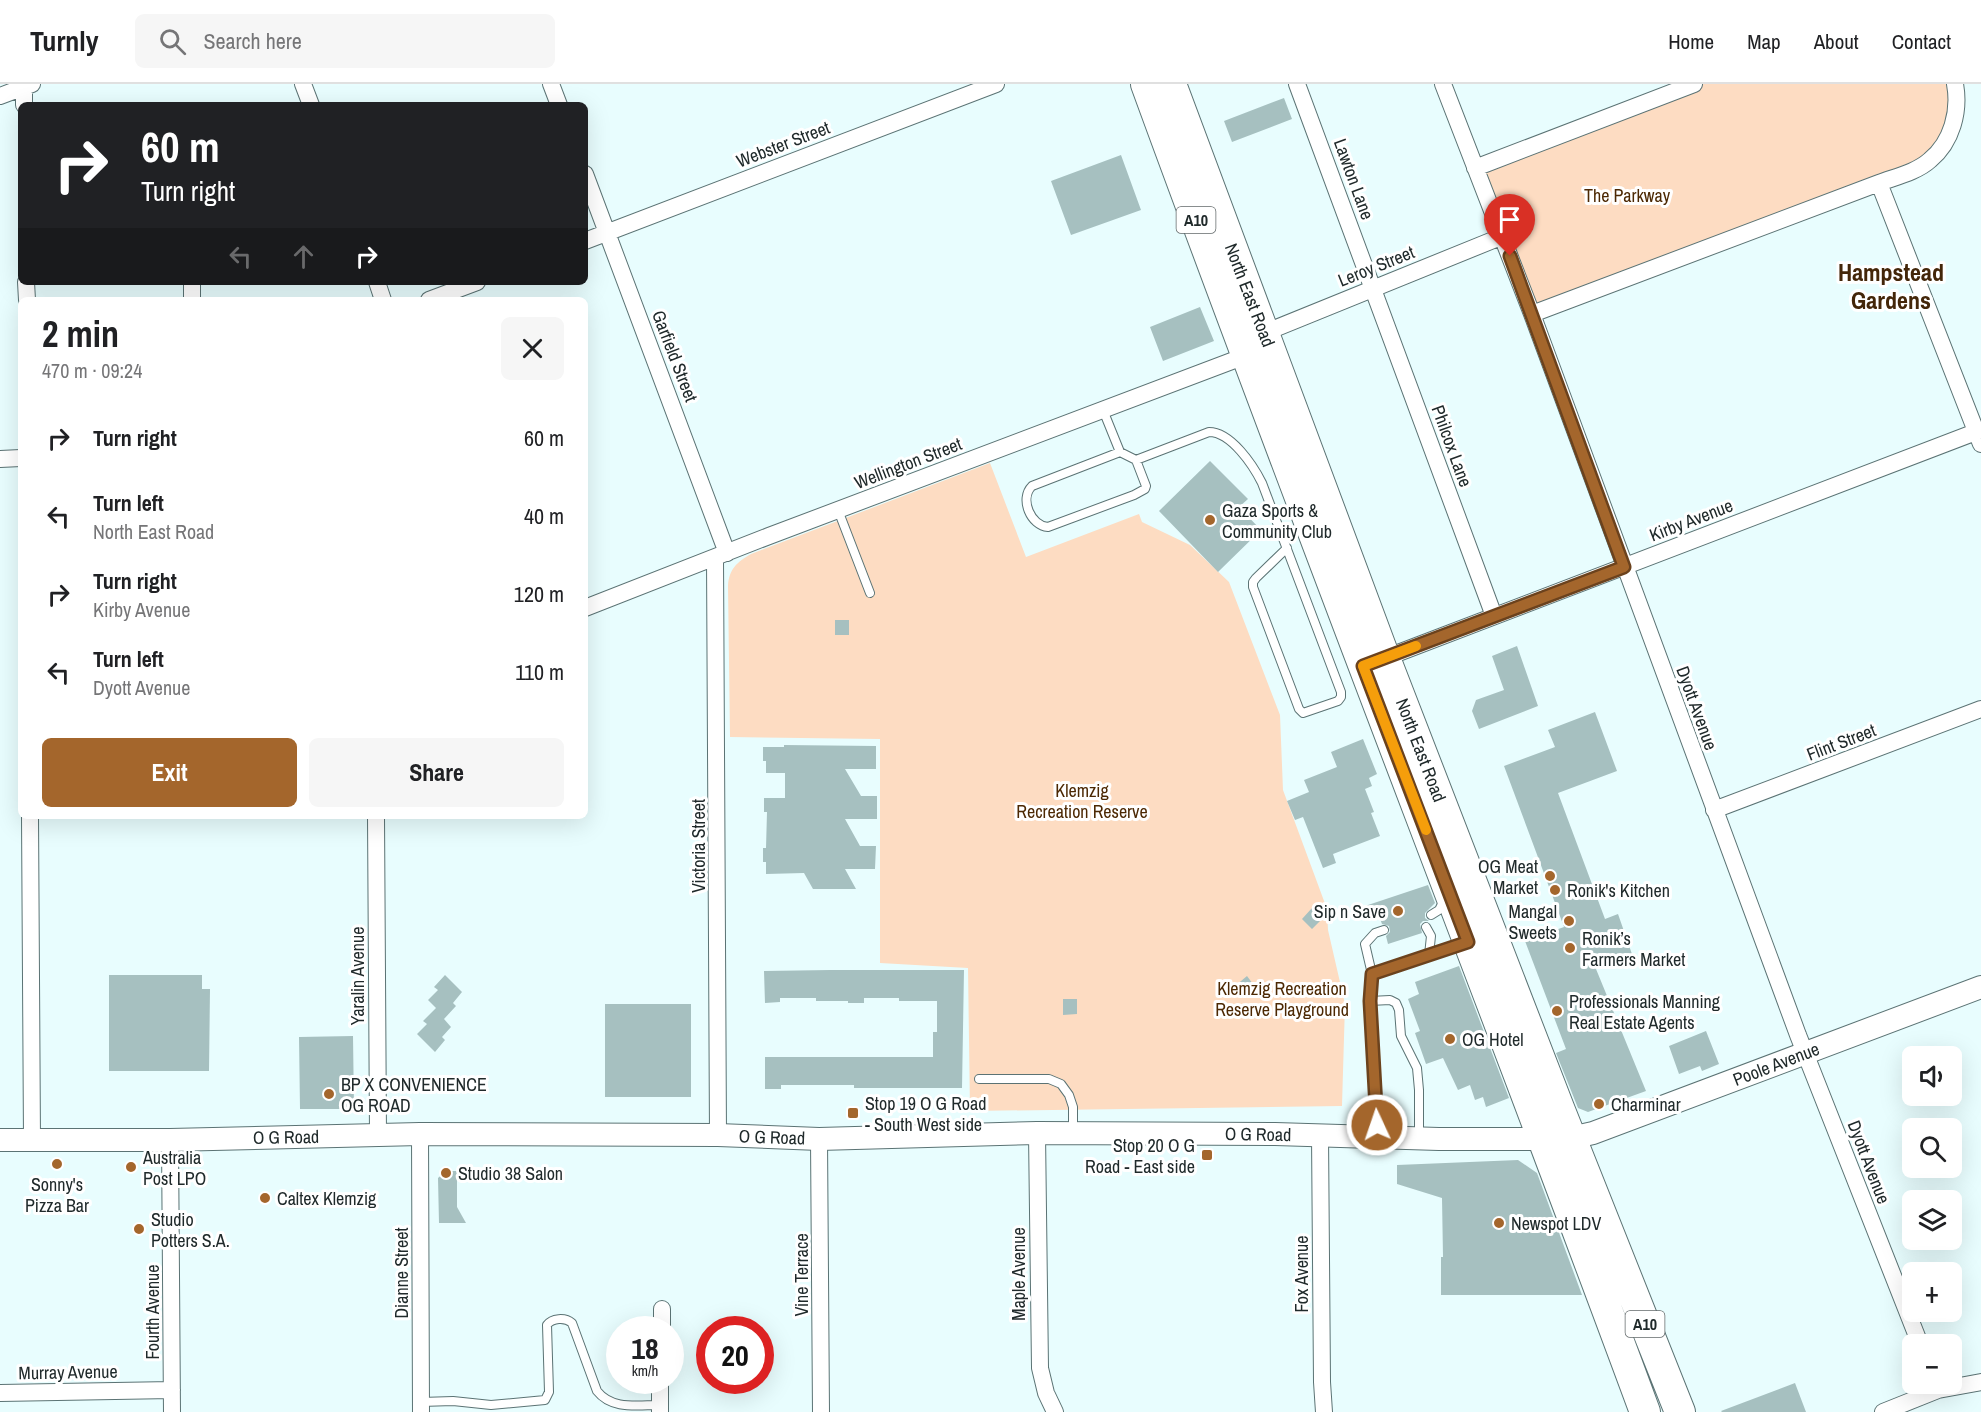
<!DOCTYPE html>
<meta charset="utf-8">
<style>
body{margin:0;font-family:"Archivo Narrow",sans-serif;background:#f6f6f6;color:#202124;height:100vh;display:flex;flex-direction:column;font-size:22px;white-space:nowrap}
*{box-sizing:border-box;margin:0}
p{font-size:20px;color:#757577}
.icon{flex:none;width:33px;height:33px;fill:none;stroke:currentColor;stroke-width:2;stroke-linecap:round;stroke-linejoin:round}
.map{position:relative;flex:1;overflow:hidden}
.panel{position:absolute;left:18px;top:213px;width:570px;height:522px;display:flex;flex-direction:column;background:#fff;border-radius:9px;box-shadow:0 6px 24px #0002}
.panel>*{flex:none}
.banner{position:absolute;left:18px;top:18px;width:570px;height:183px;border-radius:9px;box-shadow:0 6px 24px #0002;background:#202124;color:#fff;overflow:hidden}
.controls{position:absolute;left:1902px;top:962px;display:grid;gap:12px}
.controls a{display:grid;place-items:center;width:60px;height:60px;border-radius:9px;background:#fff;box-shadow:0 6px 24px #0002;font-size:30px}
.speed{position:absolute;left:606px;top:1232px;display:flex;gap:12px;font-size:30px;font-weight:700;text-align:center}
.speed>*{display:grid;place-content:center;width:78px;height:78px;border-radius:50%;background:#fff;box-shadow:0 6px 24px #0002;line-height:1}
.speed small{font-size:15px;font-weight:400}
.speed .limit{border:9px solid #d22;background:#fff;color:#111}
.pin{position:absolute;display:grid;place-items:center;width:51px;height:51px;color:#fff;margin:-62px -26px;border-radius:50% 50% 50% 0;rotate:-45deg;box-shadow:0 0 6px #0007}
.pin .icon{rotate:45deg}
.me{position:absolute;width:66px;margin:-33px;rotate:357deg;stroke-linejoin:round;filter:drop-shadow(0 0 4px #0008)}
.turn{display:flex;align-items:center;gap:21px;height:126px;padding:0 24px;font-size:27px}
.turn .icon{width:78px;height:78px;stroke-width:2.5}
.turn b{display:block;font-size:42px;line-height:51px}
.lanes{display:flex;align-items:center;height:57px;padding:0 24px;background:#0003;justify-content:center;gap:30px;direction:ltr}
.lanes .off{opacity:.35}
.round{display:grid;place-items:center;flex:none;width:63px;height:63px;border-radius:9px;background:#f6f6f6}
.head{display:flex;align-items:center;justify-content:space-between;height:102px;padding:0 24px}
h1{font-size:36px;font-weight:700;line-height:45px}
.button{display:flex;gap:12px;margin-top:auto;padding:12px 24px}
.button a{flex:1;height:69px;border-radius:9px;background:#a4662c;color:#fff;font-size:24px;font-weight:700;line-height:69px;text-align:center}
.button a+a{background:#f6f6f6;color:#202124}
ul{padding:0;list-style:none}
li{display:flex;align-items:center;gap:18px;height:78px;padding:0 24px}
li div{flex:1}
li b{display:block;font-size:22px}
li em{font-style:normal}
header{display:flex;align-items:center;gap:36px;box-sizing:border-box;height:84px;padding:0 30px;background:#fff;border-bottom:2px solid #e0e0e0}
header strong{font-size:28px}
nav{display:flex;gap:33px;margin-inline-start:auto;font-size:21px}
.search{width:420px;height:54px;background:#f6f6f6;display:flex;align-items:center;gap:15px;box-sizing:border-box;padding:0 21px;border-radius:9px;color:#757577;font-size:22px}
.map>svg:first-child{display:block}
.green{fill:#fddcc2}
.building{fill:#a6c0c0}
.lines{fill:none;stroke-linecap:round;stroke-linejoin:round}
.lane-casing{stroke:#5b7374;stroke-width:10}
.street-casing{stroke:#5b7374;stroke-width:18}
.secondary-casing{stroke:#5b7374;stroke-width:24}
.highway-casing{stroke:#5b7374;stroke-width:32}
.lane{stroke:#fff;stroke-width:8}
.street{stroke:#fff;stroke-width:16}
.secondary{stroke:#fff;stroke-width:22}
.highway{stroke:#fff;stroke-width:30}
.route-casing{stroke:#6b421d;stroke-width:15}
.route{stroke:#a4662c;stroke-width:10}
.slow{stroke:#f59e0b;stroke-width:10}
.poi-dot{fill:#a4662c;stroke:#fff;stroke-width:2}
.labels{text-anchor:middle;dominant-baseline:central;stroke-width:6;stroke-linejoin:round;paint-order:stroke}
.shield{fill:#fff;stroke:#636a6b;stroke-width:1.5}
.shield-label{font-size:16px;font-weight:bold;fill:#202a2b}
.street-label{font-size:18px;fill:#202a2b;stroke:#fff}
.park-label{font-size:18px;fill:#4c2803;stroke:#fff}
.poi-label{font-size:18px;fill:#202a2b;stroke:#fff;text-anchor:start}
.district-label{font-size:24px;font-weight:bold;fill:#432609;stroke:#fff}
</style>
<header>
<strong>Turnly</strong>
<div class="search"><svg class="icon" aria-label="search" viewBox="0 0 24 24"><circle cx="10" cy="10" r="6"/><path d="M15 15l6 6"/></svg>Search here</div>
<nav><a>Home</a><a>Map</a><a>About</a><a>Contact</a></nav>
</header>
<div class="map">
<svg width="1981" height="1328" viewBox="0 0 1981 1328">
<rect width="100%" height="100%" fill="#e8fdfe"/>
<path class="green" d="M1698,0H1953L1952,42L1914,85L1532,230L1477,83Z
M990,379L1026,473L1139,430L1142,438L1190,461L1229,498L1280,631L1283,706L1327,825L1328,846L1345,920L1342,1022L970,1027L968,884L880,879V655L730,653L728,502C729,485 737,478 751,470Z"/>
<path class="building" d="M1284,14L1292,35L1232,58L1224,37Z
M1121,71L1141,126L1071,151L1051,97Z
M1200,223L1214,257L1163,277L1150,243Z
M1210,377L1248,415L1239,423L1261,446L1218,488L1159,427Z
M835,536H849V551H835Z
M1517,562L1538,622L1479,645L1472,627L1476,616L1504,606L1492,572Z
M1595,628L1617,687L1558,709L1605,835L1618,830L1633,873L1596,885L1646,1007L1588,1028L1578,1024L1556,969L1566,965L1525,857L1564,843L1504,682L1555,663L1548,646Z
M1363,655L1377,690L1369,694L1372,702L1365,705L1374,728L1371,729L1380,752L1333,770L1336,779L1323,784L1303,733L1295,736L1287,717L1309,708L1304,696L1337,683L1331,668Z
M784,661L876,662V685H845L861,712H877V735H845L860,762H876L875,785H845L856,805H813L804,789L766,790V778H763V764H766L767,728H764V714H785V689H766V677H763V663H784Z
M1428,801L1435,819L1425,829V834L1429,837H1423L1420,840L1422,849L1388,860L1386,852L1390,848L1389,842L1382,840L1379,832L1366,836L1362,823Z
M1312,824L1323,834L1312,845L1302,835Z
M1459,882L1509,1014L1486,1023L1483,1013L1475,1016L1470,1001L1458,1006L1443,974L1426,980L1415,949L1420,947L1408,915L1419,910L1415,898Z
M830,886H964L962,1004H854V1001H781V1005H765V973H933V948H937V917H899V914H864V919H848V917H816V914H780V918L765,919L764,887Z
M109,891H202V905H210L209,987H109Z
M445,891L462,908L453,919L456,922L444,935L451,943L442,953L445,956L435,968L417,950L427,940L423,937L436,924L428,916L438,906L434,903Z
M1247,892L1256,904L1245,913L1235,902Z
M1063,915H1077V930L1063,931Z
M605,920H691V1013H605Z
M1706,947L1719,980L1702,987L1700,982L1679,990L1669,962Z
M353,952L354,1025H300L299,953Z
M1518,1076L1537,1089L1582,1211H1441V1173H1443L1442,1114L1397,1100V1081Z
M446,1087H457V1123L466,1139H439L438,1094Z
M1795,1299L1806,1328H1722L1721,1327Z"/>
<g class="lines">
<defs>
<path id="lane" d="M1103,326L1120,368L1136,376L1146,402L1145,405L1134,411L1048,443C1031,442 1019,415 1032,402L1120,368
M1136,376L1209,348C1231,348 1253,381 1262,399L1341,608V613L1338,617L1303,629L1299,625L1253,503V498L1256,494L1287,464
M838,426L870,509
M1431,831L1439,826L1444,816
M1426,843L1431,852L1429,871
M1372,890L1365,860L1375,849L1384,846
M1370,917L1390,916L1396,919L1399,926L1401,952L1417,984L1419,1006V1054
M979,995H1049L1061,1000L1069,1011L1073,1023V1049
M1378,1052L1370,917L1372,890L1464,859
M421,1318L453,1317L491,1321L545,1316L549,1308L547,1241C552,1234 565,1233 572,1239L597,1307C612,1326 637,1321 659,1321"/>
<path id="street" d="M303,0L311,21
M551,0L559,21
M1297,0L1494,532
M1443,0L1532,230L1798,951L1920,1260
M24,3V21
M0,12L32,0
M1475,84L1694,0
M585,90L727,469
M1879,99L1981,360
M585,157L996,0
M26,198L27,216
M377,198L383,216
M192,216V198
M429,216L477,198
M1532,230L1879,99C1895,93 1917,88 1930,76C1952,58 1960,27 1955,0
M1264,249L1503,152
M0,375L21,374
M715,474L718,1051
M585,524L769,452L1245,272
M1385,574L1981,346
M1714,726L1981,625
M30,732L32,1056
M376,732L378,1051
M1037,1049L1040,1284L1046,1309L1055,1328
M420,1050L421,1328
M1320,1051L1322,1298L1324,1328
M819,1055L821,1328
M170,1056L172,1328
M662,1245V1225
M0,1309L172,1306
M660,1328V1296
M1883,1328L1938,1306L1981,1298"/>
<path id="secondary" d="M1571,1054L1593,1049L1981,903
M0,1056H170L420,1050L718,1051L819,1055L1037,1049L1275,1050L1439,1055H1544"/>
<path id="highway" d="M1146,0C1308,444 1481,884 1645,1328
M1171,0L1385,574L1559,1024L1680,1328"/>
</defs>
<use href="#lane" class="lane-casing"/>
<use href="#street" class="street-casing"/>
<use href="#secondary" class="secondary-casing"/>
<use href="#highway" class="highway-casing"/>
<use href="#lane" class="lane"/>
<use href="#street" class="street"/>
<use href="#secondary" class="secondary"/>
<use href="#highway" class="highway"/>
</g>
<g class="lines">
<defs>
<path id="route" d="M1377,1041L1370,917L1372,890L1468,858L1363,582L1624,483L1510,172"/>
</defs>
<use href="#route" class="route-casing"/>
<use href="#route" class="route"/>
<path class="slow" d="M1416,562L1363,582L1426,746"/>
</g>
<g class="poi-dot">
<circle cx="1210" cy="436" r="6"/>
<circle cx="1550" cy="792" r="6"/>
<circle cx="1555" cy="806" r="6"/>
<circle cx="1398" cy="827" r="6"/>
<circle cx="1569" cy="837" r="6"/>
<circle cx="1570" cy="864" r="6"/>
<circle cx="1557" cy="927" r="6"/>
<circle cx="1450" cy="955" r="6"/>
<circle cx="329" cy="1010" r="6"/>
<circle cx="1599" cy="1020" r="6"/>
<rect x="847" y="1023" width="12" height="12" rx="3"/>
<rect x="1201" y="1065" width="12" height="12" rx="3"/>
<circle cx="57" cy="1080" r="6"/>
<circle cx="131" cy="1083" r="6"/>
<circle cx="446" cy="1089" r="6"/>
<circle cx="265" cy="1114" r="6"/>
<circle cx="1499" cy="1139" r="6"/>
<circle cx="139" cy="1145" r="6"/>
</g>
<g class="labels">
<g class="shield">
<rect x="1176.5" y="123" width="39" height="26" rx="4.5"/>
<rect x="1625.5" y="1227" width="39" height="26" rx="4.5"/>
</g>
<g class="shield-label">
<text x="1196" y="136">A10</text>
<text x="1645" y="1240">A10</text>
</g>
<g class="street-label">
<text transform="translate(783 60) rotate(-21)">Webster Street</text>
<text transform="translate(1354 95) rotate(70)">Lawton Lane</text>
<text transform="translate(1376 182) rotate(-22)">Leroy Street</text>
<text transform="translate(1250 211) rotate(69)">North East Road</text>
<text transform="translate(675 272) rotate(69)">Garfield Street</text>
<text transform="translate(1452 362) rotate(70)">Philcox Lane</text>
<text transform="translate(908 379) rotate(-21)">Wellington Street</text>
<text transform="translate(1691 436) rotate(-21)">Kirby Avenue</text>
<text transform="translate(1697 624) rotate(70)">Dyott Avenue</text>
<text transform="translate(1841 658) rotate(-21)">Flint Street</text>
<text transform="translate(1421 666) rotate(69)">North East Road</text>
<text transform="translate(698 762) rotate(-90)">Victoria Street</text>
<text transform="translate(357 892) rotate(-90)">Yaralin Avenue</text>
<text transform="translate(1776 980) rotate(-21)">Poole Avenue</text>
<text transform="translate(1258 1050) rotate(1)">O G Road</text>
<text transform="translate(286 1053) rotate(-1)">O G Road</text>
<text transform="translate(772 1053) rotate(2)">O G Road</text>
<text transform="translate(1869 1078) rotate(69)">Dyott Avenue</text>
<text transform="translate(401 1189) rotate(-90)">Dianne Street</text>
<text transform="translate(1018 1190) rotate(-90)">Maple Avenue</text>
<text transform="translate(1301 1190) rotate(-90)">Fox Avenue</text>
<text transform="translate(801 1191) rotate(-90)">Vine Terrace</text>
<text transform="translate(152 1228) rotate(-90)">Fourth Avenue</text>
<text transform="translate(68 1288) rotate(-1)">Murray Avenue</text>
</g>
<g class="park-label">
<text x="1627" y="111">The Parkway</text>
<text x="1082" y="706">Klemzig<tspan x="1082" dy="21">Recreation Reserve</tspan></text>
<text x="1282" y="904">Klemzig Recreation<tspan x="1282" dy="21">Reserve Playground</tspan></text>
</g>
<g class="poi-label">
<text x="1222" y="426">Gaza Sports &amp;<tspan x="1222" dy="21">Community Club</tspan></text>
<text x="1538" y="782" text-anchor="end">OG Meat<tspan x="1538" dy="21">Market</tspan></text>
<text x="1567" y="806">Ronik's Kitchen</text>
<text x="1386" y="827" text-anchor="end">Sip n Save</text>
<text x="1557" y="827" text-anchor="end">Mangal<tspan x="1557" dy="21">Sweets</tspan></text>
<text x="1582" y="854">Ronik’s<tspan x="1582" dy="21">Farmers Market</tspan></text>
<text x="1569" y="917">Professionals Manning<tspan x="1569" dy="21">Real Estate Agents</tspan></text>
<text x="1462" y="955">OG Hotel</text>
<text x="341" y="1000">BP X CONVENIENCE<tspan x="341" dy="21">OG ROAD</tspan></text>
<text x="865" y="1019">Stop 19 O G Road<tspan x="865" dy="21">- South West side</tspan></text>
<text x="1611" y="1020">Charminar</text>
<text x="1195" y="1061" text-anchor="end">Stop 20 O G<tspan x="1195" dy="21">Road - East side</tspan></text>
<text x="143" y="1073">Australia<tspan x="143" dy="21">Post LPO</tspan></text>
<text x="458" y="1089">Studio 38 Salon</text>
<text x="57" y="1100" text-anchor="middle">Sonny's<tspan x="57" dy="21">Pizza Bar</tspan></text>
<text x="277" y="1114">Caltex Klemzig</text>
<text x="151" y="1135">Studio<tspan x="151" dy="21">Potters S.A.</tspan></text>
<text x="1511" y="1139">Newspot LDV</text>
</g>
<g class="district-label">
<text x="1891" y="188">Hampstead<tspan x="1891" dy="28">Gardens</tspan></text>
</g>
</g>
</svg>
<div class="controls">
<a><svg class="icon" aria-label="sound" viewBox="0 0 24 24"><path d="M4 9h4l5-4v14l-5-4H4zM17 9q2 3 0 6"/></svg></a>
<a><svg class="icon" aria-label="search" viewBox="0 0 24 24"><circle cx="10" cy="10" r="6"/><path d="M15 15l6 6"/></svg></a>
<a><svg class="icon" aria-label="layers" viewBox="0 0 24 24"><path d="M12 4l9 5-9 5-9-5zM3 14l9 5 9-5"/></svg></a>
<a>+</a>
<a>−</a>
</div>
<div class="speed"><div>18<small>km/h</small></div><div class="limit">20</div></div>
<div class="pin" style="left:1510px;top:172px;background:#d93025"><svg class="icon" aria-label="arrive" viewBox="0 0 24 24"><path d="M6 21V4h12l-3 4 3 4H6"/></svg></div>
<svg class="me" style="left:1377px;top:1041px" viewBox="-20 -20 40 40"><circle r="17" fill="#a4662c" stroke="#fff" stroke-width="3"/><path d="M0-11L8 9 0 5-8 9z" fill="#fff"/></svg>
<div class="banner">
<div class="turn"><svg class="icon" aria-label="right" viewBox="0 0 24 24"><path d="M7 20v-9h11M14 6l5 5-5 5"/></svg><div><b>60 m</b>Turn right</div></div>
<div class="lanes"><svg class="icon off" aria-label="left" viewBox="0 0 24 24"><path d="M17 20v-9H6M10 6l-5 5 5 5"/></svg><svg class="icon off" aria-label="ahead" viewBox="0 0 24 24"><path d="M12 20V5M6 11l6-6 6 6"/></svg><svg class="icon" aria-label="right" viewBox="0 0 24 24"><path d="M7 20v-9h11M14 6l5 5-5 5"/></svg></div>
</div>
<section class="panel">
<div class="head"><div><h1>2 min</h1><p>470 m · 09:24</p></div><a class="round"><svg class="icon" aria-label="close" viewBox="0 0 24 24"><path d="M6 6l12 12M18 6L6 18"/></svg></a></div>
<ul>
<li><svg class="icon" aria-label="right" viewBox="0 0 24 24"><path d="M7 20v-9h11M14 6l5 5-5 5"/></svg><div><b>Turn right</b></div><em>60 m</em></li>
<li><svg class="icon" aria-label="left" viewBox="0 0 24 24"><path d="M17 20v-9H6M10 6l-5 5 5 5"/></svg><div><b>Turn left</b><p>North East Road</p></div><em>40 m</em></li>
<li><svg class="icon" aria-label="right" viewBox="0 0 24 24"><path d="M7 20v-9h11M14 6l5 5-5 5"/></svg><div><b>Turn right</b><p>Kirby Avenue</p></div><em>120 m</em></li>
<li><svg class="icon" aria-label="left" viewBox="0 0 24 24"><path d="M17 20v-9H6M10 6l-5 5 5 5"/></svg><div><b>Turn left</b><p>Dyott Avenue</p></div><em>110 m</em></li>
</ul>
<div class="button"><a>Exit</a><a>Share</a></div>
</section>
</div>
